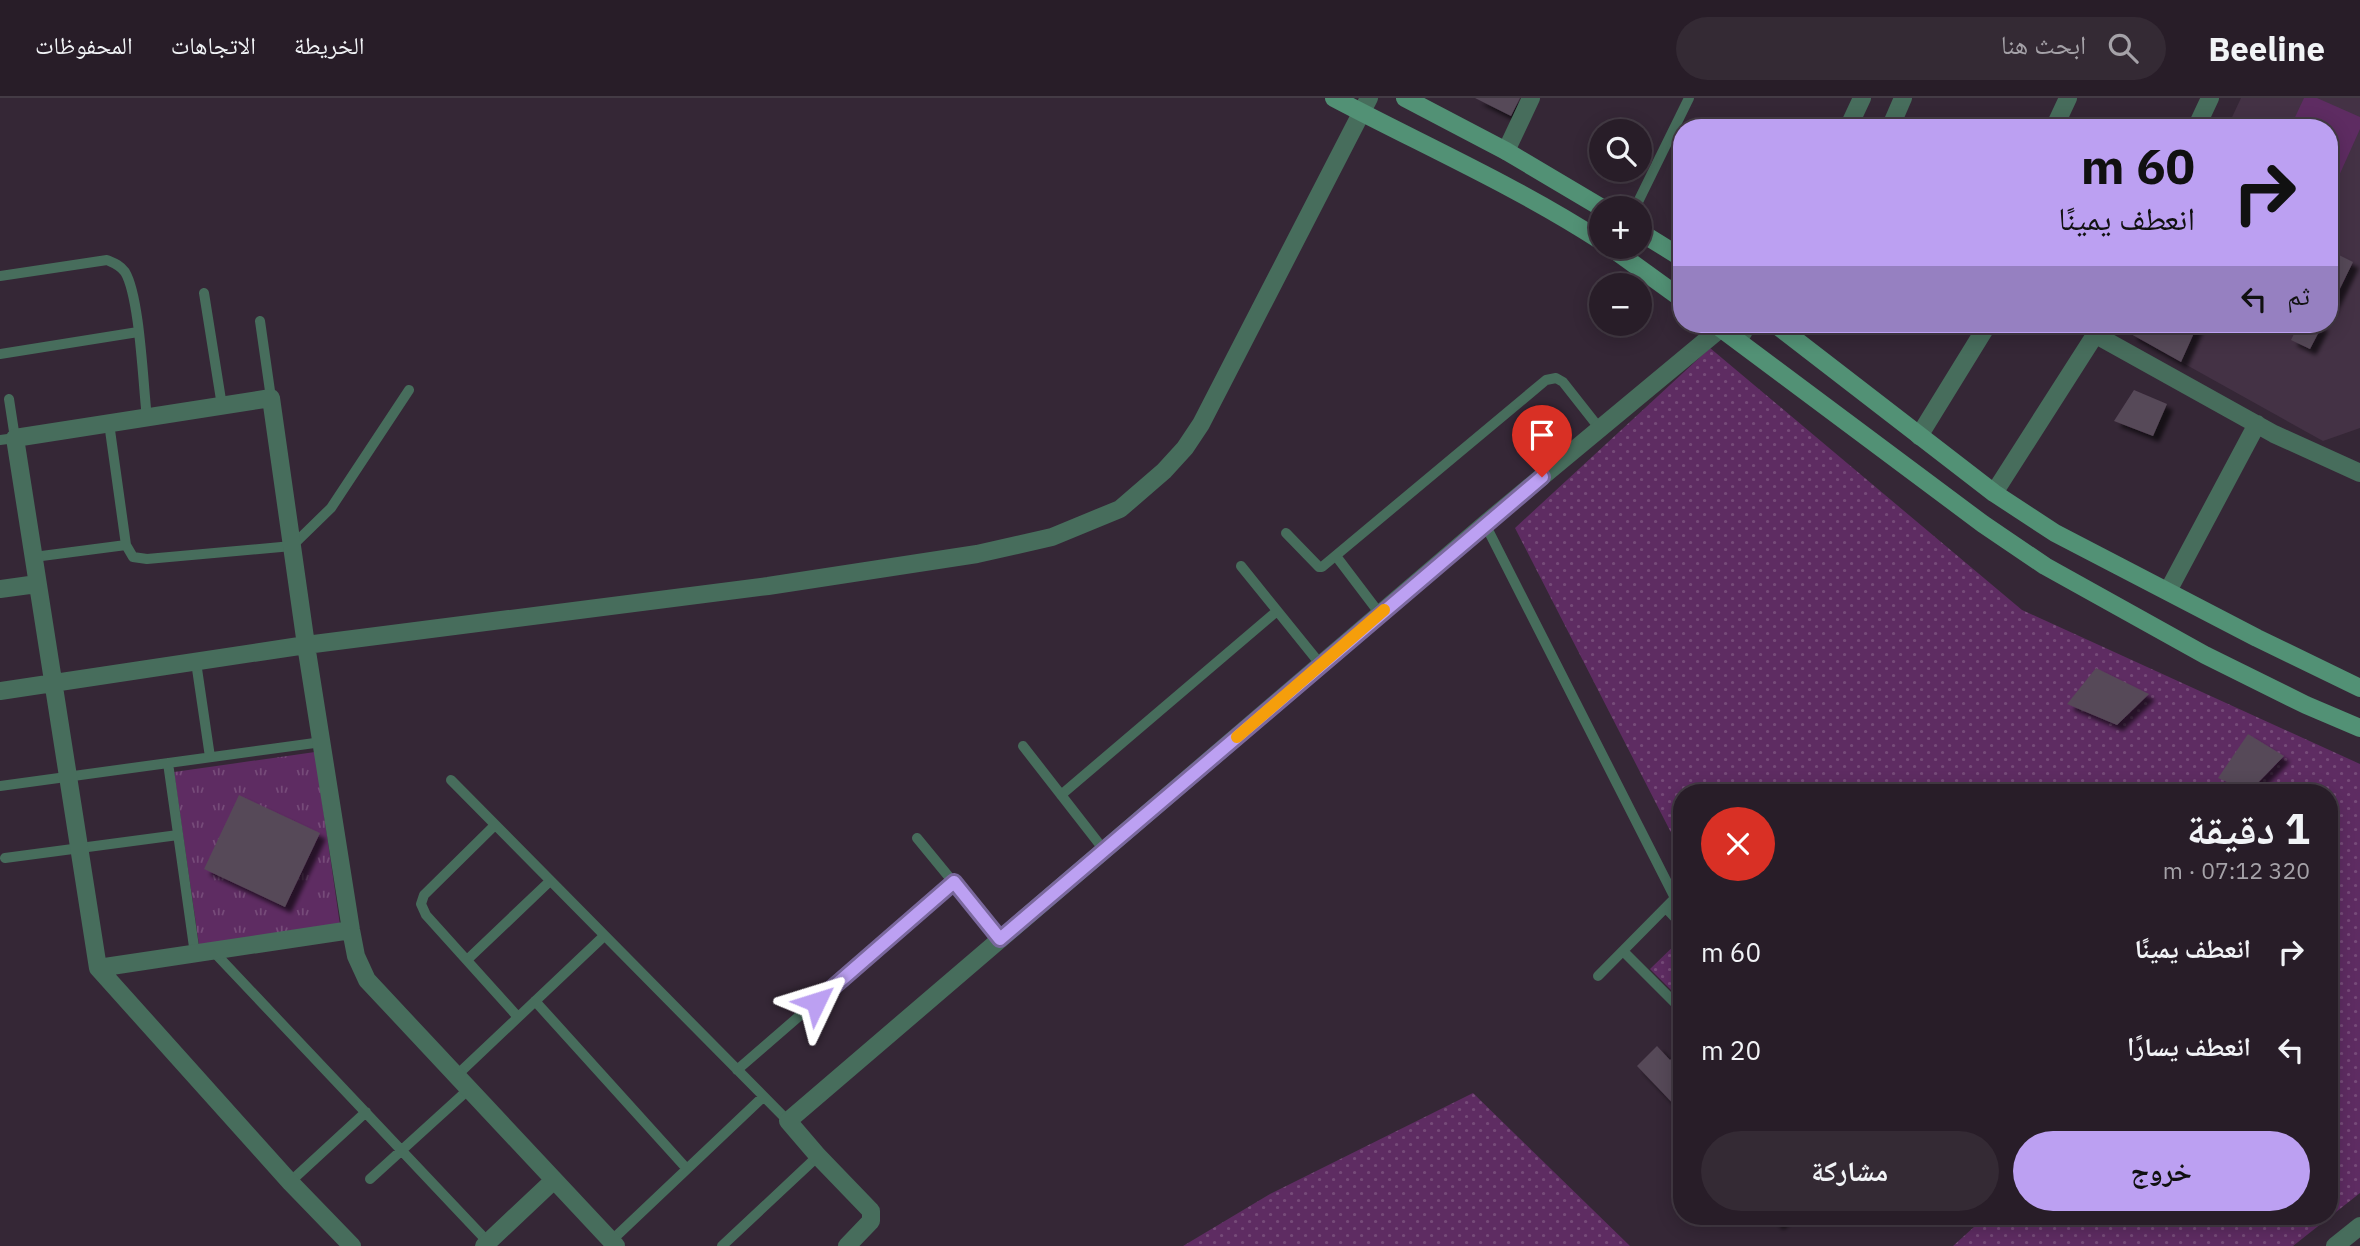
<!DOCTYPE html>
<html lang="ar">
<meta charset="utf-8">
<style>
body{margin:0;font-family:"IBM Plex Sans","Noto Naskh Arabic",sans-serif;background:#342a34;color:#f1f3f6;direction:rtl;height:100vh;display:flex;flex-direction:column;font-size:26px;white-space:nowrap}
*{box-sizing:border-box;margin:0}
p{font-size:23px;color:#a5a2a8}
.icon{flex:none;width:38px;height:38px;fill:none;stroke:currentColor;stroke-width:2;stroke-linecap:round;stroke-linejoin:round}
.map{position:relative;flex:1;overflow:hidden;direction:ltr}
.drawer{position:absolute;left:1673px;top:686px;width:665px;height:441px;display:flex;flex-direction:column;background:#281d28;border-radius:28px;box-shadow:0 4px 18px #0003,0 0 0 2px #443b45;direction:rtl}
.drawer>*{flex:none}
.hud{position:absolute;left:1673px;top:21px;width:665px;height:214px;border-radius:28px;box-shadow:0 4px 18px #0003,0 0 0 2px #443b45;direction:rtl;background:#bca0f2;color:#111;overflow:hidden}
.controls{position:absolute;left:1589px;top:21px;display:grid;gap:14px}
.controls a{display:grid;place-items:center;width:63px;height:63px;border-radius:50%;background:#281d28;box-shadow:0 4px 18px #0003,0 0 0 2px #443b45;font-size:35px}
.pin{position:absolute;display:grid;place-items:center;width:60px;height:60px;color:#fff;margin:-72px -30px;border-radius:50% 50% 50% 0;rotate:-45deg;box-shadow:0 0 7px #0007}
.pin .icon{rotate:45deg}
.me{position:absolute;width:77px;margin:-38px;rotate:49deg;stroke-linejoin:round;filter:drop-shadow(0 0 5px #0008)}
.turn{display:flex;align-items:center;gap:24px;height:147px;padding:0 28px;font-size:32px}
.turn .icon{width:91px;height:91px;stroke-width:2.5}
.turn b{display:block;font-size:49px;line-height:60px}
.then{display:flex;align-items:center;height:66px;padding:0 28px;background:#0003;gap:14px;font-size:26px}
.round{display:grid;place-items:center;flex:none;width:74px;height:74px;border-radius:37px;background:#342a34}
.headline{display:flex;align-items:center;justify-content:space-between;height:119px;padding:0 28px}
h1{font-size:42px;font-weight:800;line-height:52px}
.button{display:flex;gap:14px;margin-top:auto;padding:14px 28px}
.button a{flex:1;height:80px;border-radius:42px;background:#bca0f2;color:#111;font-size:28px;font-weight:800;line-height:80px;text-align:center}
.button a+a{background:#342a34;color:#f1f3f6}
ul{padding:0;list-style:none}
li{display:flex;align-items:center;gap:21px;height:98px;padding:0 28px}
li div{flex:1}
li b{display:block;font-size:26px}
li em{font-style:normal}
header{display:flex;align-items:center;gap:42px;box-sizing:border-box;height:98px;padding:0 35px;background:#281d28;border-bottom:2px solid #443b45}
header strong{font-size:33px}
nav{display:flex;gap:38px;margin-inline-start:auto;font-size:24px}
.search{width:490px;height:63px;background:#342a34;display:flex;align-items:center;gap:18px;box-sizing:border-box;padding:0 24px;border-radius:38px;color:#a5a2a8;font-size:26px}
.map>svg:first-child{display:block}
.built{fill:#443245}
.grass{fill:url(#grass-dots)}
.park{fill:url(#park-tufts)}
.pitch{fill:#5e2c62}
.building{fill:#574858;filter:url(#shadow)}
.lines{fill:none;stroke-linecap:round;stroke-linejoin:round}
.lane{stroke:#476d5c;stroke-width:10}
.street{stroke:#476d5c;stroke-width:18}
.secondary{stroke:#529175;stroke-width:18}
.route-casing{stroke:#7a689d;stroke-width:18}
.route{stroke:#bca0f2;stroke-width:12}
.slow{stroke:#f59e0b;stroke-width:12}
</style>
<header>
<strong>Beeline</strong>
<div class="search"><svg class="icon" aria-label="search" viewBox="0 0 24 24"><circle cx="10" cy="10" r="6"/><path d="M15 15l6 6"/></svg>ابحث هنا</div>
<nav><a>الخريطة</a><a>الاتجاهات</a><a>المحفوظات</a></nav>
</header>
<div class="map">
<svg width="2360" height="1148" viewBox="0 0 2360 1148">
<defs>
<pattern id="grass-dots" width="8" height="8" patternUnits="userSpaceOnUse" patternTransform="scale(1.75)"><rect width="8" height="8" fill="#5e2c62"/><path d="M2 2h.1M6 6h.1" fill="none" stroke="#764b79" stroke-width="1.8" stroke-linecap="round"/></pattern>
<pattern id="park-tufts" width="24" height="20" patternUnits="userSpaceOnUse" patternTransform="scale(1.75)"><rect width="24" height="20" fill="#5e2c62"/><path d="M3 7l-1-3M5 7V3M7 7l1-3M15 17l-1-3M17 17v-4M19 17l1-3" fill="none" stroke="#764b79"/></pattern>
<filter id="shadow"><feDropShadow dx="6" dy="6" stdDeviation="2" flood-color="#0009"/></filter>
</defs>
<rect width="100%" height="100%" fill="#352736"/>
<path class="built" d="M2241,0H2360V330L2323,343L2131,236L2136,226H2329V30H2227Z"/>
<path class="grass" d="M1710,250L2022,512L2360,666V1095L2293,1148H1953L1986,1118H2329V695H1682V756L1515,430Z
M1682,840V891L1676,897L1650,871Z
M1473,995L1630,1148H1183L1270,1096Z"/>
<path class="park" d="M315,654L340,827L199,847L174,674Z"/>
<path class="pitch" d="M2304,0H2317L2360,19V31L2329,100V30H2290Z"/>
<path class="building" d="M1475,0H1520L1511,18Z
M2333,154L2353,164L2329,213V163Z
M2136,226H2198L2181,264L2131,236Z
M2299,226H2323L2310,251L2291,242Z
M2134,292L2167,306L2153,338L2114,323Z
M2096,570L2149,596L2117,627L2067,606Z
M2248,636L2284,658L2249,694L2218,680Z
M239,697L320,735L285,809L204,771Z
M1657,948L1670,962L1682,950V1015L1637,968Z
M1772,1118H1784V1120L1777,1126Z"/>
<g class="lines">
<path class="lane" d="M1635,110L1689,0
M0,178L107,162C114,165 120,167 125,174C140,199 143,287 147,320
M204,195L222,308
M260,223L271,300
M0,256L138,234
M109,325L126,447L133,459L147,461L292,448L331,410L409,292
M0,342L15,340L9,301
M1485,426L1675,800
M1286,435L1319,469H1322L1546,282L1556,280L1563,284L1600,331
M1336,458L1380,516
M34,459L126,447
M1241,468L1321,567
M196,564L210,659
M1023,648L1104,752
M168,665L195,856
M451,682L788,1023
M0,688L322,644
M1061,697L1277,513
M495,727L424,797L421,806L426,817L518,919
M917,740L1000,841
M5,760L178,737
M1666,810L1682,827
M213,853L488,1144
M1623,853L1682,912
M467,862L550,783
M1598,878L1682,793
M535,903L687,1071
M737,972L954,784
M456,978L604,838
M370,1081L469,991
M290,1084L366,1014
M609,1145L763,999
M722,1148L818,1058"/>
<path class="street" d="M1848,30L1862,0
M1890,30L1903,0
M2054,30L2068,0
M2196,30L2210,0
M1506,53L1531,0
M2096,237L2274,336L2360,375
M1738,243L1748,226
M1919,338L1988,226
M1994,395L2102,226
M0,491L37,486
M2168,493L2257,326
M0,593L306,547L768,488L977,456L1052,439L1120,411L1164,373L1185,350L1201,326L1369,0
M98,870L351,832
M352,1148L290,1084L98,870L15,340L271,300L306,547L351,832L356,858L367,882L616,1148
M484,1148L554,1082
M847,1148L871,1123V1113L818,1058L788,1023L1485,426L1721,230
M2335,1148L2360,1128"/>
<path class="secondary" d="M1334,0C1423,47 1516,88 1601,143
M1405,0L1506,53L1602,110
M1640,134L1682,160
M1610,149L1682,201
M1715,226L1983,426L2045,468L2205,557L2306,607L2360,630
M1775,226L1994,395L2055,435L2257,540L2360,590"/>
</g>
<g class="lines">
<defs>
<path id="route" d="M816,904L954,784L1000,841L1542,379"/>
</defs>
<use href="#route" class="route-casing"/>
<use href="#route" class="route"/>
<path class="slow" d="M1237,639L1384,512"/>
</g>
</svg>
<div class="controls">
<a><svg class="icon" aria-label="search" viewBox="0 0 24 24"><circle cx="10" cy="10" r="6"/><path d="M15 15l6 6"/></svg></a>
<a>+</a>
<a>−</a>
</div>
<div class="pin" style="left:1542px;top:379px;background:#d93025"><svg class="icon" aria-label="arrive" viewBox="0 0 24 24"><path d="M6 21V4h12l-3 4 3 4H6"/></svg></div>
<svg class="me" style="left:816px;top:904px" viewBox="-20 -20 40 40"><path d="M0-17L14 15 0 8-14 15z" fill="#bca0f2" stroke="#fff" stroke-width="4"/></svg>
<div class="hud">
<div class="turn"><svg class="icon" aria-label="right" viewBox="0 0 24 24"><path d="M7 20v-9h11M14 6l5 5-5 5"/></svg><div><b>60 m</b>انعطف يمينًا</div></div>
<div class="then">ثم<svg class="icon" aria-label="left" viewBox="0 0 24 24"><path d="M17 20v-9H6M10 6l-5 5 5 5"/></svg></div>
</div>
<section class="drawer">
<div class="headline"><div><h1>1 دقيقة</h1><p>320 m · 07:12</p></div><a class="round" style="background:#d93025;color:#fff"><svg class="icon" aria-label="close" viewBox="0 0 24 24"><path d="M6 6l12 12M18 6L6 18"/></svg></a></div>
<ul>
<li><svg class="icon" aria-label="right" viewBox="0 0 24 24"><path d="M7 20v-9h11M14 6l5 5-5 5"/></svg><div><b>انعطف يمينًا</b></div><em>60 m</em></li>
<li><svg class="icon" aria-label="left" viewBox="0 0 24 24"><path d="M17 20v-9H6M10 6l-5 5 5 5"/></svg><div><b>انعطف يسارًا</b></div><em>20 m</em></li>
</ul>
<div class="button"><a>خروج</a><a>مشاركة</a></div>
</section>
</div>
